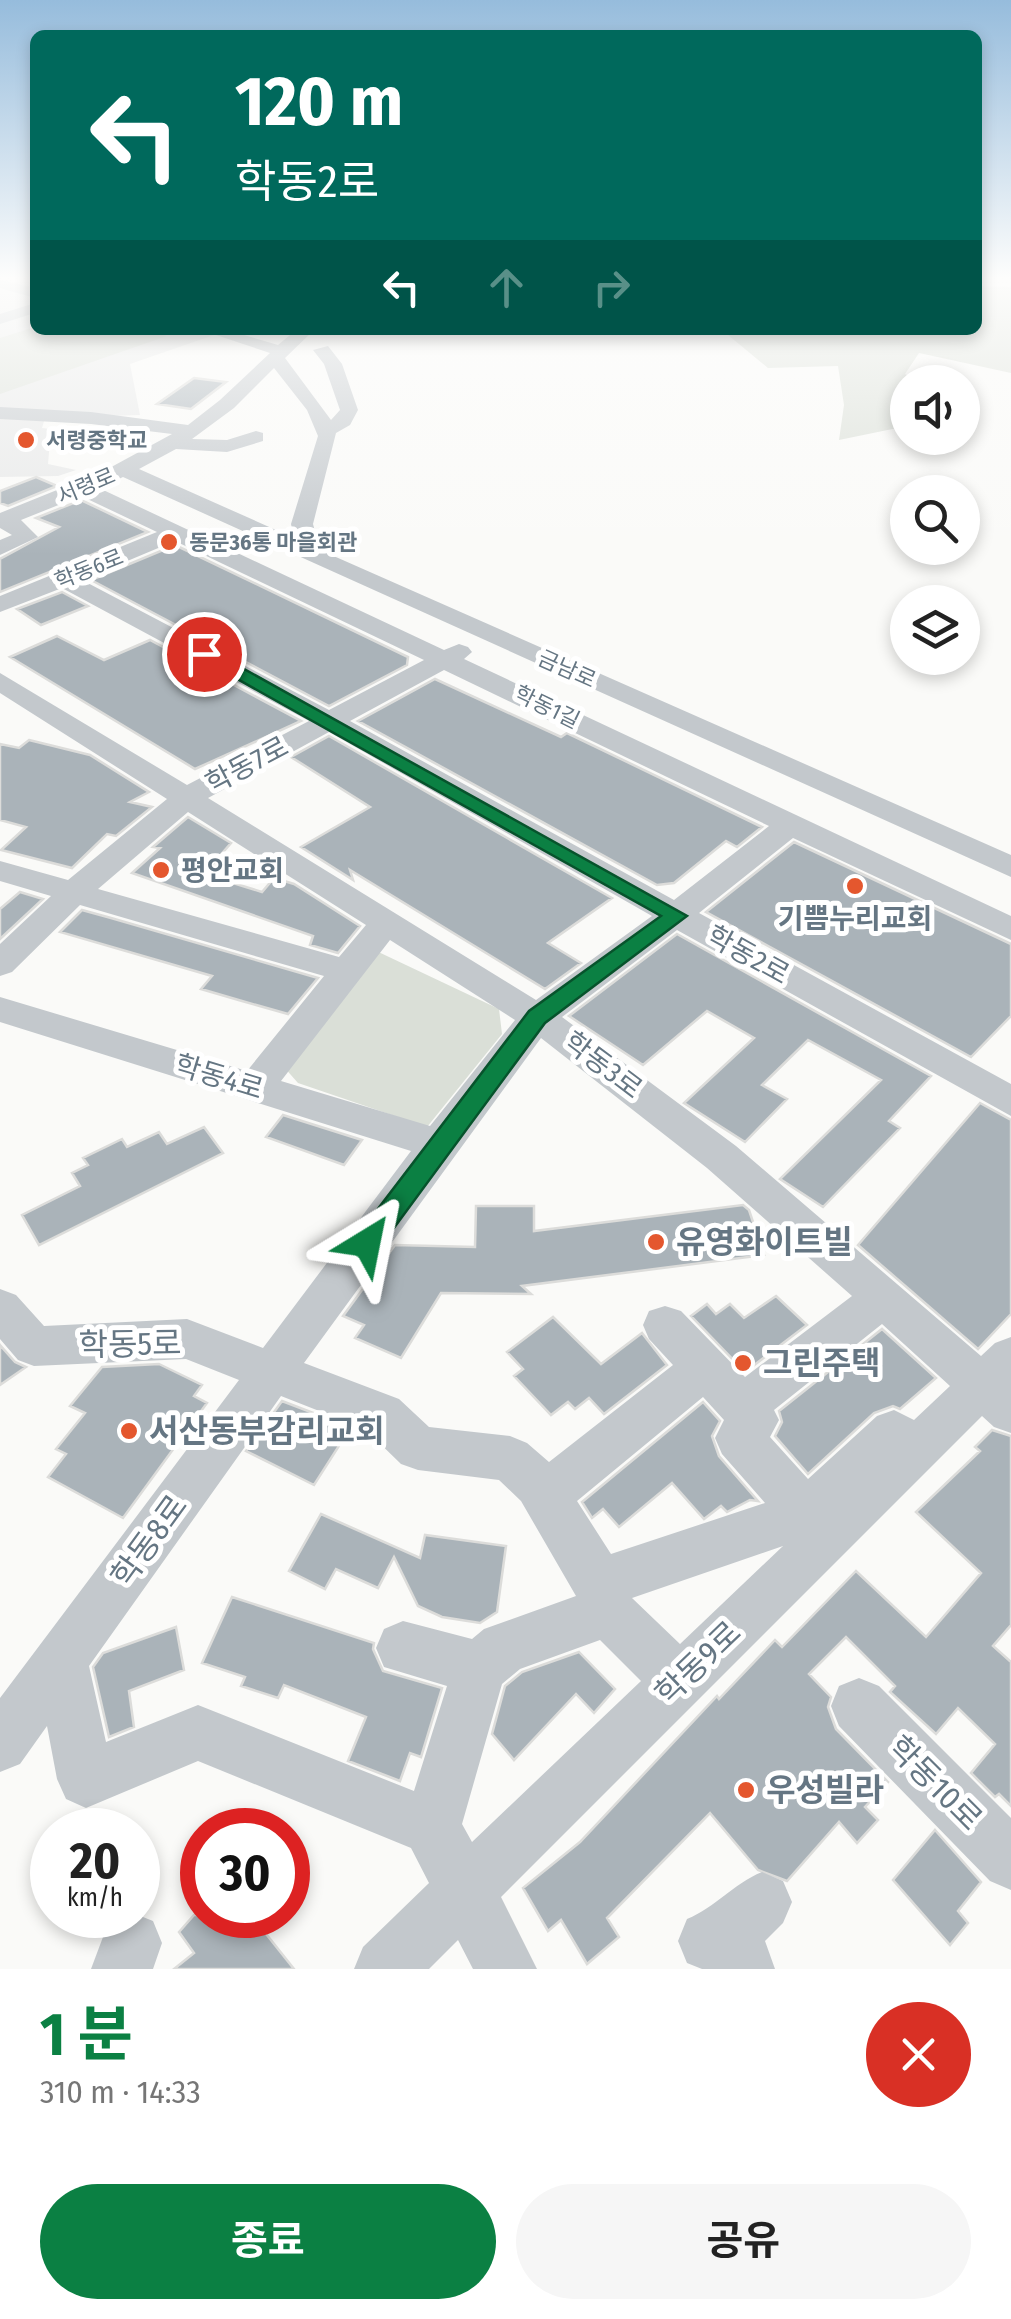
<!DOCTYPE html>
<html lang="ko">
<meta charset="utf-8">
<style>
body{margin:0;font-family:"Fira Sans Condensed","Noto Sans KR",sans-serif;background:#f6f6f6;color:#222;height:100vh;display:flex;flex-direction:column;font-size:38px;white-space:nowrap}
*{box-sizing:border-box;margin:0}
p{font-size:32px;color:#767676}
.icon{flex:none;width:55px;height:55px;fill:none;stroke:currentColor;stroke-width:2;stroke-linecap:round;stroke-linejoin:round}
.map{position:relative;height:1969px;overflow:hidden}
.drawer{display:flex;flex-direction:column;background:#fff;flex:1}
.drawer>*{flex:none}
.banner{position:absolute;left:30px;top:30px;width:952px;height:305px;border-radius:15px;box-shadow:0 5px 15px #0003;background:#00695c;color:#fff;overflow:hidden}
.tools{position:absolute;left:890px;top:365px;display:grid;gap:20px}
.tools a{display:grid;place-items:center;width:90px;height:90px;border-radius:50%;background:#fff;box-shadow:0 5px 15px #0003;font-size:50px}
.speed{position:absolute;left:30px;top:1808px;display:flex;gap:20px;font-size:50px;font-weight:700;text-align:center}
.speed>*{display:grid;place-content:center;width:130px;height:130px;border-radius:50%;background:#fff;box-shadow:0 5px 15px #0003;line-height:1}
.speed small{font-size:25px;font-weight:400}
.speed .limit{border:15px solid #d22;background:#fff;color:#111}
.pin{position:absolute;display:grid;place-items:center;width:85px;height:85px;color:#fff;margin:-42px;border:5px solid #fff;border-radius:50%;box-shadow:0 2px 10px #0007}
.me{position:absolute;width:110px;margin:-55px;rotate:35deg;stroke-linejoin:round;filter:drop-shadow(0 0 8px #0008)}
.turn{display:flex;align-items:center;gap:35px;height:210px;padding:0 40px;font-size:45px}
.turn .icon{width:130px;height:130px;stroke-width:2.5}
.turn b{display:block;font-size:70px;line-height:85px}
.lanes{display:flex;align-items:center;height:95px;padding:0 40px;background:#0003;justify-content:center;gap:50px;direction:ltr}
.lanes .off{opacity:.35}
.round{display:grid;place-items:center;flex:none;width:105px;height:105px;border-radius:52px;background:#f6f6f6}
.overview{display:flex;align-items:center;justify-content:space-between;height:170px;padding:0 40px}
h1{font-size:60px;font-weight:700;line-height:75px;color:#0b8043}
.button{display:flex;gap:20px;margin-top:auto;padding:20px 40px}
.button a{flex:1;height:115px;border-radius:60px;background:#0b8043;color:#fff;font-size:40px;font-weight:700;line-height:115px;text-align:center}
.button a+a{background:#f6f6f6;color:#222}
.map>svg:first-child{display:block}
.built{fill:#e8e9e9}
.green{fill:#dadfd7}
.building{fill:#aab3b9;stroke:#dcdcda;stroke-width:2.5}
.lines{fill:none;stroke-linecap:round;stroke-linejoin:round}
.minor{fill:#c3c8cc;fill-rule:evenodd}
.route{fill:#0b8043;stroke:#07532c;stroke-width:2.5}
.poi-dot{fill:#e4572e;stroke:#fff;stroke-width:4}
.labels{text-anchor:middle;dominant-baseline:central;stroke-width:10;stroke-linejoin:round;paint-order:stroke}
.far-poi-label{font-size:22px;font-weight:bold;fill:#657683;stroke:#fff;text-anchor:start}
.far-street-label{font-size:22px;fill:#657683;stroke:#fff}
.street-label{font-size:28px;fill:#657683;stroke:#fff}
.poi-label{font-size:28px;font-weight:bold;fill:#657683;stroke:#fff;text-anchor:start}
.near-poi-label{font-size:32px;font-weight:bold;fill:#657683;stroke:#fff;text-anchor:start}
.near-street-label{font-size:32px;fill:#657683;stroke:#fff}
</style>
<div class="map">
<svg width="1011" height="1969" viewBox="0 0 1011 1969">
<rect width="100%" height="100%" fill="#fafaf8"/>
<path class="built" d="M0,280L35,282V330H196L214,335L130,364L140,415L45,418L42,428L51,429L48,464L76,470L58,476L0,477Z"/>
<path class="green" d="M978,286L1011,287V373L919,353L905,374L916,382H908L907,426L839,440L844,405L838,366L768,368L722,330H978Z
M35,327L146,330L167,336L0,394V338Z
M370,948L499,1009L502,1034L427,1127L298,1083L283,1066Z"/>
<path class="building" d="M194,378L226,382L191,409L157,404Z
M36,477L57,486L8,506L0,503V491Z
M81,500L148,532L0,592V559L59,527L36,518Z
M175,545L408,657L407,665L329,706L91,580Z
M62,592L88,606L41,625L17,609Z
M57,636L104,660L150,640L301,721L195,769L10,657Z
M435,679L561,737L567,733L762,827L737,847L726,841L674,883L657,885L358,721Z
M329,736L612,898L548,943L581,963L545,989L350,870L353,880L301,847L370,807L291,757Z
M29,740L90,755L149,792L130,802L152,807L116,836L107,834L72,868L1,850L26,827L0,820V744L19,748Z
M188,817L231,843L204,874L262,892L274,878L294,884L360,926L338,953L310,945L313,936L132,873L160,848L153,847Z
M794,842L1011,944V1016L971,1057L706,912Z
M20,892L43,899L0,939V909Z
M82,910L111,918L318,978L288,1014L242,1001L201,989L212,976L60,932Z
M677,934L931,1076L889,1121L900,1128L823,1207L780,1179L881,1080L808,1040L762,1085L787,1099L745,1142L684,1103L754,1038L707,1011L643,1065L569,1016Z
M980,1103L1011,1120V1314L978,1349L858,1245Z
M283,1115L362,1140L344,1165L266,1137Z
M204,1127L223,1153L39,1245L22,1215L80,1186L72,1173L88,1165L83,1158L122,1139L127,1147L159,1132L167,1144Z
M743,1205L749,1210L764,1255L522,1286L531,1294L441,1293L401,1358L355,1338L364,1325L343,1316L395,1245L475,1247L476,1206H534V1231Z
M776,1296L807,1325L745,1372L691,1316L707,1304L716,1314L730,1304L744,1318Z
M553,1317L601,1364L642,1333L667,1365L604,1414L589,1398L575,1409L568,1402L551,1415L514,1376L523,1369L507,1352Z
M882,1329L936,1378L900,1409L893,1406L874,1413L808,1474L775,1436L782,1422L779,1411Z
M0,1345L15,1362L26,1367L0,1385Z
M159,1364L202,1385L194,1396L207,1403L123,1518L48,1477L66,1454L56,1449L85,1413L70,1406L102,1367Z
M282,1401L363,1432L367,1436L342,1441L314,1485L246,1451Z
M703,1402L720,1421L712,1436L719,1456L758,1501L750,1500L727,1512L721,1506L704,1519L672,1483L619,1527L603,1509L592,1518L582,1502Z
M992,1430L1011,1436V1625L993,1646L1011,1662V1806L999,1794L995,1797L971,1773L995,1744L958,1708L936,1734L890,1692L895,1686L846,1637L809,1674L831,1697L828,1707L836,1729L888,1782L865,1807L878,1820L857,1843L839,1822L787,1881L758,1870L710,1813L607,1918L619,1937L587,1964L561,1920L548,1931L523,1888L580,1842L717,1696L719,1699L775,1640L782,1647L856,1571L926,1637L981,1573L916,1512L980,1451L975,1447Z
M321,1514L420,1558L425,1535L506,1546L497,1612L480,1623L442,1617L418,1606L394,1557L378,1588L336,1569L325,1589L289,1571Z
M232,1597L374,1643L373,1649L383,1671L442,1688L421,1757L410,1753L400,1781L348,1761L366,1717L284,1685L278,1698L241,1686L245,1677L202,1663Z
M176,1627L184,1670L129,1691L134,1727L109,1737L93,1667L103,1653Z
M579,1652L615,1689L594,1713L576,1694L514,1760L492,1734L505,1686L522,1672Z
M935,1830L981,1882L958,1911L968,1923L950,1945L893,1880Z
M194,1915H251L294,1969H174L194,1953L179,1932Z"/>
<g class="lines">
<path class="minor" d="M0,280L35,288V298L0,288Z
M35,303V313L0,324V314Z
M201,330H227L278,345L296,330H314L285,358L331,420L340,410L324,364L313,350L328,346L342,364L358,410L350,425L336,433L313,524L320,550L1011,855V877L123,477L99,488L444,650L459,644L468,647L472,652L464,659L1011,916V940L793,838L699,913L1011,1084V1116L677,930L562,1017L736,1146L981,1356L995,1343L1011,1337V1433L994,1427L982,1416L501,1897L537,1969H473L458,1940L429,1969H354L363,1947L429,1883L411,1848L198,1761L86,1808L66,1799L57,1779L47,1726L20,1764L0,1772V1698L239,1380L186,1359L34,1366L18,1360L0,1339V1289L16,1295L44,1326L187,1319L263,1348L411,1151L0,1022V997L247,1071L324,976L80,905L12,972L0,976V944L51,896L0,881V861L68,880L167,799L0,693V673L187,785L309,721L62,588L0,612V596L157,532L81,496L21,520L38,537L0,555V540L12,535L0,528V513L104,471L172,434L91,424L0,419V407L91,412L188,425L220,400L270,353ZM274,368L307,410L318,436L291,524L294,538L139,469L176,449L227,452L263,441V433L256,431L227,440L192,439L234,408ZM175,541L424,660L329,710L82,580ZM444,670L769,826L674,900L350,721ZM329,732L652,916L536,1000L208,798ZM188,812L366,925L339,957L98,889ZM390,940L515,1020L430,1126L281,1081ZM541,1038L707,1168L852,1296L745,1377L681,1311L665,1306L649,1311L643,1325L649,1339L673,1365L549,1462L527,1443L510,1436L429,1427L399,1399L304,1363ZM882,1324L950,1386L914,1420L894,1410L877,1416L808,1479L770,1437L779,1420L774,1410ZM281,1396L365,1429L401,1464L418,1470L499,1480L521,1501L576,1596L484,1629L472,1639L403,1621L384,1629L376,1648L384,1667L447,1686L414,1791L198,1705L106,1742L89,1666ZM703,1397L724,1420L715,1438L722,1454L765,1503L611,1554L577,1501ZM783,1546L680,1644L632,1598ZM600,1640L641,1681L472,1842L462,1824L502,1684L520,1669Z
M859,1678L879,1686L1011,1818V1890L990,1881L839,1726L831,1706L839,1686Z
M762,1872L783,1881L792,1902L783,1923L765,1941L775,1969H702L687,1963L678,1941L687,1919C716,1907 733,1884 762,1872Z
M124,1915H138L153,1921L162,1943L153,1969H91L109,1921Z"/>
</g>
<linearGradient id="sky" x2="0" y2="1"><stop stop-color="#96bcdc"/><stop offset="0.5" stop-color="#fdfdfc"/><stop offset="1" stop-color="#fdfdfc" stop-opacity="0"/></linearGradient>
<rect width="1011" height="555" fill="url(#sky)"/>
<path class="route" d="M198,650H210L687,916L545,1023L377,1251L367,1254L358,1251L354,1243L358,1235L529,1011L661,916L198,657Z"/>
<g class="poi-dot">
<circle cx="26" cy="440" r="10"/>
<circle cx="169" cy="542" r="10"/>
<circle cx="161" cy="870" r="10"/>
<circle cx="855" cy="886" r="10"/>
<circle cx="656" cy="1242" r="10"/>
<circle cx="743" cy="1363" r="10"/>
<circle cx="129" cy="1431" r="10"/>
<circle cx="746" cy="1790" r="10"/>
</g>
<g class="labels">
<g class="far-poi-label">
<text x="46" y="440">서령중학교</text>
<text x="189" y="542">동문36통 마을회관</text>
</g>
<g class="far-street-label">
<text transform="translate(86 486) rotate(-23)">서령로</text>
<text transform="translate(89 569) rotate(-22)">학동6로</text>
<text transform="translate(567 669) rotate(24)">금남로</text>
<text transform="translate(547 707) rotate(26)">학동1길</text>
</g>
<g class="street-label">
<text transform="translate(247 765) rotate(-28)">학동7로</text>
<text transform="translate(748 955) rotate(29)">학동2로</text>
<text transform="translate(603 1065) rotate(37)">학동3로</text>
<text transform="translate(219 1077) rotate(17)">학동4로</text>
</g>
<g class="poi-label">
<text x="181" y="870">평안교회</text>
<text x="855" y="918" text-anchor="middle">기쁨누리교회</text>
</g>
<g class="near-poi-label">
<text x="676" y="1242">유영화이트빌</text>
<text x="763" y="1363">그린주택</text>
<text x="149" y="1431">서산동부감리교회</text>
<text x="766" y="1790">우성빌라</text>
</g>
<g class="near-street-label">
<text transform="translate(130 1344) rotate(-1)">학동5로</text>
<text transform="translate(149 1541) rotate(-54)">학동8로</text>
<text transform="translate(698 1663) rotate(-44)">학동9로</text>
<text transform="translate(935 1783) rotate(45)">학동10로</text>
</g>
</g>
</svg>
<div class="tools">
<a><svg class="icon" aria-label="sound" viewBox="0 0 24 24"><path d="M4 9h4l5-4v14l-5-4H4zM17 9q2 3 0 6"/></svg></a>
<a><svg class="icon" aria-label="search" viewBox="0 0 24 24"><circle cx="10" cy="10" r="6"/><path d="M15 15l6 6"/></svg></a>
<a><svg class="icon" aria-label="layers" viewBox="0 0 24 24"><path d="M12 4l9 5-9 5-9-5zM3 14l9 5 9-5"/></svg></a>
</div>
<div class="speed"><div>20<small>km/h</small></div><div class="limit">30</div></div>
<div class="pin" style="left:204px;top:654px;background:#d93025"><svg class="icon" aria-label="arrive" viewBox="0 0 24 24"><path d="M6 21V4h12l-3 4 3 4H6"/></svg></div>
<svg class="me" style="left:367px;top:1243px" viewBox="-20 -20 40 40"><path d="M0-17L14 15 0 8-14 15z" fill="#0b8043" stroke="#fff" stroke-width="4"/></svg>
<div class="banner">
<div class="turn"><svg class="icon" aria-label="left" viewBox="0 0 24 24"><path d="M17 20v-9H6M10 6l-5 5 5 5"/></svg><div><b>120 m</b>학동2로</div></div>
<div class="lanes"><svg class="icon" aria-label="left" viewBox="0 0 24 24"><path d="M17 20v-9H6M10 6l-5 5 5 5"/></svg><svg class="icon off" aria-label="ahead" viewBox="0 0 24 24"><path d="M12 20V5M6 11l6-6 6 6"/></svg><svg class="icon off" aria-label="right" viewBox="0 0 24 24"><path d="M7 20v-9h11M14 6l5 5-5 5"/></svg></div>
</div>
</div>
<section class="drawer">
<div class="overview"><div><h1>1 분</h1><p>310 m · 14:33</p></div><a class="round" style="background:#d93025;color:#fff"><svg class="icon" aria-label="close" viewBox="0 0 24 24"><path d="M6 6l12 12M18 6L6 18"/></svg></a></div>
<div class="button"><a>종료</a><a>공유</a></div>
</section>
